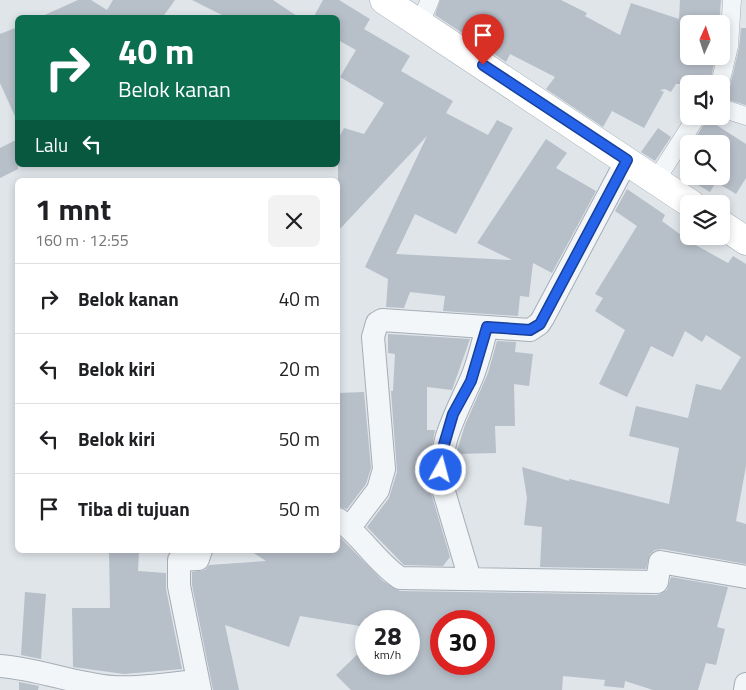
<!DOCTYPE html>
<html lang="id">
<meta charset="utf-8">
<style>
body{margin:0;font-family:"Titillium Web",sans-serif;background:#f2f2f2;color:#202124;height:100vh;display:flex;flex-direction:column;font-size:19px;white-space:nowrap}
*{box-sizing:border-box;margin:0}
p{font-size:16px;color:#757577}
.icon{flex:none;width:28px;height:28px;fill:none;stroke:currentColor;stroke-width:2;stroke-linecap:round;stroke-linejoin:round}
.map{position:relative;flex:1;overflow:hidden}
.panel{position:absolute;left:15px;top:178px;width:325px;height:375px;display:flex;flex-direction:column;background:#fff;border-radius:8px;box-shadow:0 2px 8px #0003}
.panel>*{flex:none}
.hud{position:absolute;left:15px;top:15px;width:325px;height:152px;border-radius:8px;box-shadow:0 2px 8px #0003;background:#0b6e4f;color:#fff;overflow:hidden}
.needle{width:32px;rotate:3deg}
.fabs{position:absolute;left:680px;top:15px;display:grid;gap:10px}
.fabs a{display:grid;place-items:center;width:50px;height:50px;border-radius:8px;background:#fff;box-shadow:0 2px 8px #0003;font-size:25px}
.speed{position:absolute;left:355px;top:610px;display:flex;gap:10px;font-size:25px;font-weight:700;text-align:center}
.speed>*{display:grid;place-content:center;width:65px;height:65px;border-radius:50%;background:#fff;box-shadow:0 2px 8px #0003;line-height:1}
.speed small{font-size:12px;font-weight:400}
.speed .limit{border:8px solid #d22;background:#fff;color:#111}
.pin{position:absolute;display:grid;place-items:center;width:42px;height:42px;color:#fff;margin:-51px -21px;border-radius:50% 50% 50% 0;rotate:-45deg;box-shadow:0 0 5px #0007}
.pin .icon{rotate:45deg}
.me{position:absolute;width:55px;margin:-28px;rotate:7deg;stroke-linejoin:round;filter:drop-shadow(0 0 4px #0008)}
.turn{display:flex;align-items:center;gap:18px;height:105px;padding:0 20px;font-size:22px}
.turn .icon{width:65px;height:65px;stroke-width:2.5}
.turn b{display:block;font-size:35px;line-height:42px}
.then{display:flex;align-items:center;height:48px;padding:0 20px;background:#0003;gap:10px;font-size:19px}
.round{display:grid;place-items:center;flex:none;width:52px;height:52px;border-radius:8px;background:#f2f2f2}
.head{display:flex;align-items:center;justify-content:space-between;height:85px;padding:0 20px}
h1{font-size:30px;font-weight:700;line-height:38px}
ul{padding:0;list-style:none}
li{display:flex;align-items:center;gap:15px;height:70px;padding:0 20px;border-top:1px solid #e0e0e0}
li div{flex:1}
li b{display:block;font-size:19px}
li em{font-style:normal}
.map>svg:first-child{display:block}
.building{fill:#b7bfc9;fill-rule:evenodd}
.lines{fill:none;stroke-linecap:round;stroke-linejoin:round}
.pedestrian-casing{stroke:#a5adb5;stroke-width:19}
.minor-casing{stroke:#a5adb5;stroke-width:24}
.secondary-casing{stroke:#a5adb5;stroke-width:29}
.pedestrian{stroke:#f3f6f8;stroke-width:18}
.minor{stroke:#f3f6f8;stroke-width:22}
.secondary{stroke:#fff;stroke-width:28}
.route-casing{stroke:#184099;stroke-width:12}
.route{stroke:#2563eb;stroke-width:9}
</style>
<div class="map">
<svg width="746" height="690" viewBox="0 0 746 690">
<rect width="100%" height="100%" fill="#e0e5ea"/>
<path class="building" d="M78,0H91L107,10L113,0H175L162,18H38Z
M192,0H273L300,18H228Z
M323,0H339L370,19L364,29L410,56L401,71L453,101L446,113L488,135L497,120L513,128L456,234L415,214L396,254L512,260L477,243L546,139L567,153L556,168L596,191L552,273L533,263L529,297L520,296L518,316L443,311L445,296L410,292L404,308L386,307L388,279L365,267L427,136L338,231V139L344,128L364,134L384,103L340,77L356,50L338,40V18H313Z
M440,0H561L587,13L585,16L620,35L631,3L679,19L680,0H721L719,24H689V58L714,63L710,84H676L671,92L665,89L660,90L664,92L644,128L612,111L603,127L546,89L555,77L510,54L506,62L435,15Z
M18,27V123L0,83V34Z
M741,28H746V105L721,98L730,86L739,48Z
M707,119L746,144V178L736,194L716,182L710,192L693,182L697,176H721V144H692Z
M658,128L671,137L655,161L641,152Z
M18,139V169L0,178V148Z
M627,189L665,215L662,221L692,243L728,263L733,256L746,264V466L736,521L746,524V564L662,549L655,550L650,554L646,569L540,567L542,527L524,525L527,498L522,467L569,481V479L669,504L679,448L629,436L636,406L688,418L696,384L721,390L741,357L706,335L702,342L685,331L673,357L651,346L627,397L599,384L625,330L595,311L603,298L595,294L637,226L615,211Z
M388,334L470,339L452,390L427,387V430H435L428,468L429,486L450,557L443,566L404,565L367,527L389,498L397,472L391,391H393L395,354L388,353Z
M497,341L516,342L515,352L533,354L529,386L514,384L515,426H495L496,453L456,454L465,425L488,373Z
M364,392L371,468L366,484L347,509L338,506L340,423H338V393Z
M338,535L383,581L400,591L657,595L667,590L671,577L728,587L717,627L725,629L716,665L706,663L698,690H653L625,681L624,688L604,686L605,680L563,676L562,690H351L336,675L366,646V664H409L412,621H366V627L300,616L289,647L225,625L239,690H213L192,585V572L205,570L209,565L266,561L249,550H338ZM441,621H484V664H441Z
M109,551L139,552L138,571L166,573V589L182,669L124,674L73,667L72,608H110Z
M25,592L46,594L41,659L21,655Z
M19,682L39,686L38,690H19Z"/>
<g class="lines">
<defs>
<path id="pedestrian" d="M420,23L430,0
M720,84L729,46L732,0
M721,108L746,116
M656,180L697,116"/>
<path id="minor" d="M338,519C362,536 376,562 400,578L657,582L660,562L746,577
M350,527L378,490L384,469L373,337L377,323L382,320L530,330L539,324L543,318L627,160
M470,579L442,485C438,444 454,418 470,382C478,365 482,345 487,327
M0,666C39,669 75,684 113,687C141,689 170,683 198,681
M200,690L179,586V560L198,559L201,550
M745,690L746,684"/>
<path id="secondary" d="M384,0L691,204
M721,224L746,241"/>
</defs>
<use href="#pedestrian" class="pedestrian-casing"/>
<use href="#minor" class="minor-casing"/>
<use href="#secondary" class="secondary-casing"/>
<use href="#pedestrian" class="pedestrian"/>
<use href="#minor" class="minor"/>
<use href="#secondary" class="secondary"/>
</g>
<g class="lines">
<defs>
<path id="route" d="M441,470L443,448L453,414L471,381L487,327L530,330L540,324L627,160L483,65"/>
</defs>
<use href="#route" class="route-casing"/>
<use href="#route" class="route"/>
</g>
</svg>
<div class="fabs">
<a><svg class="needle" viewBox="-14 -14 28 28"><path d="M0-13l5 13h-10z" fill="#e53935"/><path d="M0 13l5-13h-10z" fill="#757577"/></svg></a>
<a><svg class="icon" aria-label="sound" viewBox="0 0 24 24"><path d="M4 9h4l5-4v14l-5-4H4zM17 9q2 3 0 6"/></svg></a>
<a><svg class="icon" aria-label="search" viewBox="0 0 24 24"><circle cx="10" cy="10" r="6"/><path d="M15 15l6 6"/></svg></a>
<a><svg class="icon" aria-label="layers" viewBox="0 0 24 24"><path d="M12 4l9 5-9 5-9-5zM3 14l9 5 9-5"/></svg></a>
</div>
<div class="speed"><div>28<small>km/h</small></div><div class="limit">30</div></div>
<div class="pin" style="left:483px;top:65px;background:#d93025"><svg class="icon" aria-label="arrive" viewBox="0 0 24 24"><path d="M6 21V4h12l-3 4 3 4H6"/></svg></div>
<svg class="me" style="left:441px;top:470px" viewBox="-20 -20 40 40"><circle r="17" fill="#2563eb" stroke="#fff" stroke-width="3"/><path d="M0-11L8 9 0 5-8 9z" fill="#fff"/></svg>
<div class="hud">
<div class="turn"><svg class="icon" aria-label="right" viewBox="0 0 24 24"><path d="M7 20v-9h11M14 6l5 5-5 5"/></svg><div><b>40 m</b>Belok kanan</div></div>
<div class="then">Lalu<svg class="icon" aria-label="left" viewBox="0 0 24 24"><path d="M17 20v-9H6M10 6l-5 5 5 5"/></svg></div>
</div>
<section class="panel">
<div class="head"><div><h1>1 mnt</h1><p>160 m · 12:55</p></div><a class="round"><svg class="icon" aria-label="close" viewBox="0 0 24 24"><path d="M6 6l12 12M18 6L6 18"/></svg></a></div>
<ul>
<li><svg class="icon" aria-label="right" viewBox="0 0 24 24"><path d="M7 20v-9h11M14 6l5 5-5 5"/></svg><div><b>Belok kanan</b></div><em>40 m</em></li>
<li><svg class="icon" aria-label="left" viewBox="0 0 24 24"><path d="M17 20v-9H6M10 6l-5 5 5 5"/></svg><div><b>Belok kiri</b></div><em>20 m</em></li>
<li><svg class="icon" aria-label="left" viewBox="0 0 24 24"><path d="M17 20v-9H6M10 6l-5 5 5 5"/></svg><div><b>Belok kiri</b></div><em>50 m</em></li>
<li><svg class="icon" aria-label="arrive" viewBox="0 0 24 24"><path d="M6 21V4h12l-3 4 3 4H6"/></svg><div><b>Tiba di tujuan</b></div><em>50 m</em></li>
</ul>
</section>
</div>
